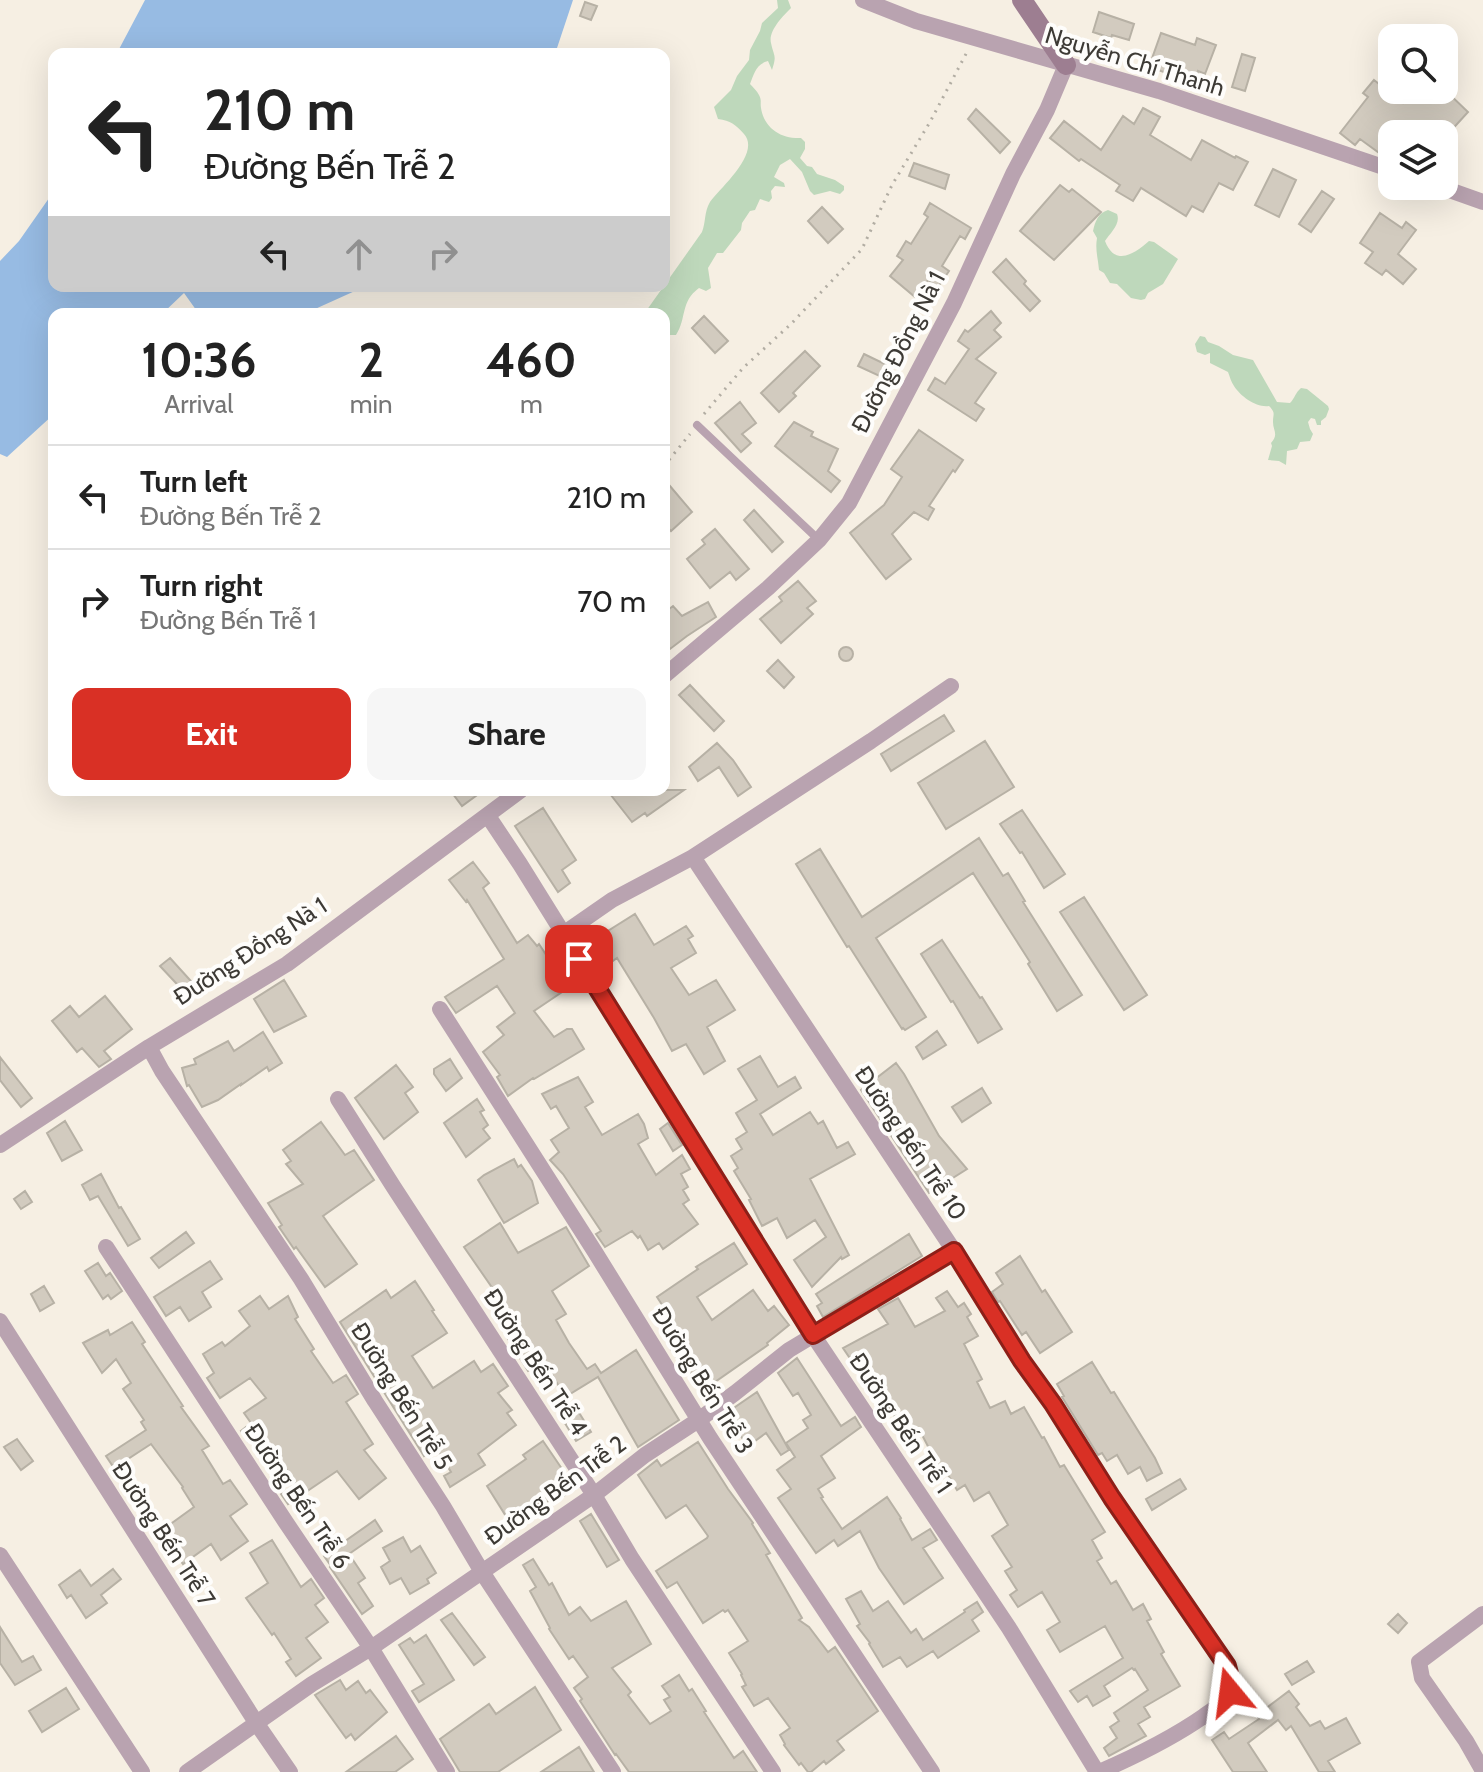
<!DOCTYPE html>
<meta charset="utf-8">
<style>
body{margin:0;font-family:Cabin,sans-serif;background:#f6f6f6;color:#222;height:100vh;display:flex;flex-direction:column;font-size:30px;white-space:nowrap}
*{box-sizing:border-box;margin:0}
p{font-size:26px;color:#767676}
.icon{flex:none;width:44px;height:44px;fill:none;stroke:currentColor;stroke-width:2;stroke-linecap:round;stroke-linejoin:round}
.map{position:relative;flex:1;overflow:hidden}
.panel{position:absolute;left:48px;top:308px;width:622px;height:488px;display:flex;flex-direction:column;background:#fff;border-radius:16px;box-shadow:0 8px 32px #0002}
.panel>*{flex:none}
.guide{position:absolute;left:48px;top:48px;width:622px;height:244px;border-radius:16px;box-shadow:0 8px 32px #0002;background:#fff;color:#222;overflow:hidden}
.tools{position:absolute;left:1378px;top:24px;display:grid;gap:16px}
.tools a{display:grid;place-items:center;width:80px;height:80px;border-radius:16px;background:#fff;box-shadow:0 8px 32px #0002;font-size:40px}
.pin{position:absolute;display:grid;place-items:center;width:68px;height:68px;color:#fff;margin:-34px;border-radius:16px;box-shadow:0 4px 12px #0006}
.me{position:absolute;width:88px;margin:-44px;rotate:344deg;stroke-linejoin:round;filter:drop-shadow(0 0 6px #0008)}
.turn{display:flex;align-items:center;gap:28px;height:168px;padding:0 24px;font-size:36px}
.turn .icon{width:104px;height:104px;stroke-width:2.5}
.turn b{display:block;font-size:56px;line-height:68px}
.lanes{display:flex;align-items:center;height:76px;padding:0 24px;background:#0003;justify-content:center;gap:40px;direction:ltr}
.lanes .off{opacity:.35}
.eta{display:flex;justify-content:space-evenly;align-items:center;height:136px;text-align:center}
.eta b{font-size:48px;font-weight:700;line-height:56px}
.cta{display:flex;gap:16px;margin-top:auto;padding:16px 24px}
.cta a{flex:1;height:92px;border-radius:16px;background:#d93025;color:#fff;font-size:32px;font-weight:700;line-height:92px;text-align:center}
.cta a+a{background:#f6f6f6;color:#222}
ul{padding:0;list-style:none}
li{display:flex;align-items:center;gap:24px;height:104px;padding:0 24px;border-top:2px solid #e0e0e0}
li div{flex:1}
li b{display:block;font-size:30px}
li em{font-style:normal}
.map>svg:first-child{display:block}
.green{fill:#bed8bb}
.water{fill:#97bbe3}
.building{fill:#d2cbbf;stroke:#b7b1a5;stroke-width:2}
.lines{fill:none;stroke-linecap:round;stroke-linejoin:round}
.path{stroke:#b2ada3;stroke-width:3;stroke-dasharray:2 6;stroke-linecap:butt}
.lane{stroke:#b9a3b0;stroke-width:8}
.street{stroke:#b9a3b0;stroke-width:16}
.secondary{stroke:#9d7e91;stroke-width:20}
.route-casing{stroke:#8d1f18;stroke-width:20}
.route{stroke:#d93025;stroke-width:14}
.labels{text-anchor:middle;dominant-baseline:central;stroke-width:8;stroke-linejoin:round;paint-order:stroke}
.street-label{font-size:24px;fill:#3d3a35;stroke:#fefdfb}
</style>
<div class="map">
<svg width="1483" height="1772" viewBox="0 0 1483 1772">
<rect width="100%" height="100%" fill="#f6efe3"/>
<path class="green" d="M777,0H788L791,8C783,16 768,31 771,43C774,57 777,55 772,70L768,61C756,64 754,74 750,84C753,87 757,91 759,95C762,101 760,102 761,108C764,128 781,139 801,138L805,142V149L800,158L807,166L812,167L817,174L835,180L844,186V190L840,194L830,191L814,195L810,191L802,172L790,159L780,165L774,177L784,183L785,187L775,186L771,191L772,198L769,202L760,199L755,210L750,211L742,223L741,230L723,253H717L708,268L711,288L706,291L699,288C680,302 687,318 676,335H664V314H644L702,232C706,222 704,212 710,202C721,187 761,153 744,134C735,124 731,121 718,119L714,107L731,90L737,76L749,60L750,50L760,31L762,23L778,8Z
M1108,210L1117,214C1121,224 1110,233 1105,241C1115,267 1134,254 1149,241L1154,242L1178,259L1163,284L1148,293L1145,299L1141,300L1131,298L1117,284L1110,283L1104,273L1099,270C1098,258 1095,250 1097,238L1093,231C1095,222 1098,213 1108,210Z
M1200,336L1205,337L1208,342L1219,346L1233,355L1253,360L1277,402L1290,403C1295,398 1295,393 1301,388L1307,389L1328,406L1329,409L1326,417L1321,421V425H1317L1315,419L1311,418L1308,422L1310,429L1313,434L1310,441L1300,442L1297,449L1287,451L1286,465L1279,461L1268,460L1272,446L1271,443C1279,434 1273,431 1273,422C1273,414 1276,413 1269,406C1257,408 1241,397 1234,386C1231,382 1230,377 1228,372L1210,363V353L1205,355L1197,352L1195,344Z"/>
<path class="water" d="M145,0H573L555,54H119L117,53Z
M54,191V286H366L304,314H199L184,293L162,314H54V414L7,457L0,454V261L19,241Z"/>
<path class="building" d="M585,2L597,6L591,20L580,16Z
M1099,12L1134,24L1129,40L1112,35L1111,38L1093,32Z
M1161,33L1195,45L1197,38L1216,45L1205,74L1198,71L1197,76L1183,71L1181,78L1149,67Z
M1242,54L1255,58L1245,91L1232,87Z
M1374,80L1403,103L1414,90H1445L1468,112L1448,134H1392V149L1386,156L1382,155L1360,139L1355,145L1340,133L1368,97L1363,93Z
M1143,108L1160,117L1150,135L1191,160L1202,140L1235,158L1236,156L1248,162L1233,190L1219,183L1203,212L1192,206L1186,216L1141,188L1133,201L1116,191L1120,185L1081,159L1079,161L1050,138L1064,121L1101,150L1123,116L1134,124Z
M976,109L1010,142L1000,153L968,119Z
M914,163L949,175L945,189L909,176Z
M1273,169L1296,180L1279,217L1255,205Z
M1060,185L1069,192L1072,189L1101,212L1054,260L1020,231Z
M1322,191L1334,199L1311,232L1299,224Z
M930,203L971,228L965,239L960,236L942,266L949,271L938,287L928,280L915,297L890,276L903,260L897,256L906,241L911,244L928,217L924,214Z
M822,207L843,229L828,243L808,221Z
M1380,213L1402,228L1406,222L1416,230L1398,254L1416,269L1403,284L1386,270L1382,275L1365,263L1373,252L1360,243Z
M1006,259L1026,281L1024,284L1040,301L1030,311L993,272Z
M991,311L1001,323L994,330L1001,337L976,359L996,373L975,403L984,409L976,421L928,390L935,378L945,384L969,349L958,341L965,330L968,332Z
M704,316L728,341L715,353L692,328Z
M805,351L820,366L793,393L796,396L779,412L761,393Z
M864,354L891,367L886,379L858,366Z
M740,402L756,423L742,434L751,443L741,452L715,423Z
M794,422L813,432L811,436L838,449L828,471L840,481L831,492L775,446Z
M919,430L963,460L955,472L953,470L929,506L934,509L928,520L914,512L892,534L911,559L886,579L850,533L884,505L902,477L891,469Z
M664,479L692,512L671,531L664,524Z
M754,510L783,542L772,552L744,520Z
M715,529L749,569L736,580L730,572L710,588L687,559L705,544L702,540Z
M798,581L816,601L807,608L813,614L781,643L760,619L782,601L779,597Z
M708,602L716,617L687,636L670,649L664,642V613L673,606L682,616Z
M839 654a7 7 0 1 1 14 0a7 7 0 1 1-14 0Z
M778,660L794,677L784,688L767,671Z
M690,685L724,721L714,731L679,695Z
M944,715L954,731L891,771L881,754Z
M985,741L1014,787L946,829L918,783Z
M717,743L733,760L751,787L738,796L719,767L698,781L689,767Z
M450,790H484L462,806Z
M607,790H684L647,816L645,813L632,822Z
M543,808L576,860L562,870L570,883L558,892L515,826Z
M1022,810L1065,874L1044,888L1022,852L1020,853L1000,824Z
M979,838L1003,876L1008,873L1025,901L1023,902L1082,995L1057,1011L1028,964L1030,962L973,873L876,938L926,1017L905,1030L903,1028L902,1029L849,946L847,947L796,864L820,849L862,917Z
M473,862L489,883L483,888L517,943L528,935L537,946L539,944L556,970L559,968L571,986L534,1011L554,1037L567,1029H572L584,1049L534,1079L533,1078L508,1096L497,1077L500,1075L483,1052L504,1035L497,1027L515,1013L497,986L456,1013L445,997L504,959L467,900L466,902L449,880Z
M1084,897L1147,995L1124,1010L1060,912Z
M635,914L654,945L686,926L693,936L688,939L696,953L671,968L689,995L716,980L735,1010L707,1027L725,1061L704,1074L686,1044L672,1051L654,1018L617,958L610,963L595,939Z
M942,940L980,998L982,997L1002,1029L978,1043L953,1001L951,1002L921,954Z
M170,958L199,990L190,998L160,966Z
M284,980L306,1016L274,1032L254,999Z
M105,996L132,1029L104,1051L111,1059L99,1067L82,1048L77,1052L52,1021L70,1006L79,1017Z
M937,1031L946,1045L923,1059L916,1047Z
M263,1032L282,1063L269,1071L267,1067L241,1085V1084L218,1100L202,1107L189,1085L187,1086L182,1068L196,1064L194,1059L228,1041L234,1051Z
M760,1056L778,1087L795,1077L801,1088L760,1114L773,1135L810,1112L818,1124L823,1121L837,1148L848,1142L855,1154L810,1179L849,1255L842,1259L841,1257L812,1287L794,1260L826,1237L815,1220L787,1238L777,1218L762,1226L749,1200L751,1199L734,1171L738,1168L731,1156L742,1149L736,1139L747,1132L736,1113L757,1100L738,1069Z
M0,1057L32,1098L21,1107L0,1080Z
M450,1059L462,1078L446,1091L434,1074V1069Z
M896,1063L904,1074L939,1136L967,1169L929,1193L861,1090Z
M396,1065L413,1087L405,1093L418,1112L384,1139L355,1098Z
M578,1077L593,1102L585,1107L602,1135L638,1114L644,1124L648,1138L638,1144L656,1175L682,1155L690,1169L681,1174L688,1187L683,1190L689,1200L683,1204L698,1224L663,1249L659,1243L648,1250L640,1236L638,1238L632,1231L605,1247L596,1234L601,1231L563,1174L550,1160L559,1152L551,1140L569,1128L556,1106L551,1109L542,1094Z
M982,1088L991,1103L962,1122L952,1107Z
M477,1099L484,1110L480,1112L488,1125L483,1129L490,1138L466,1157L444,1123Z
M65,1121L82,1150L62,1161L47,1133Z
M321,1122L345,1155L354,1150L374,1180L323,1216L357,1264L325,1287L296,1247L294,1249L279,1227L282,1225L268,1203L303,1184L286,1164L291,1161L283,1150Z
M668,1123L682,1145L673,1151L660,1129Z
M514,1159L518,1167L521,1165L532,1181L538,1203L504,1223L478,1180L484,1175Z
M101,1174L119,1208L121,1207L140,1239L128,1246L98,1196L90,1200L82,1185Z
M25,1191L32,1202L21,1209L14,1199Z
M500,1223L518,1253L566,1227L589,1266L552,1291L566,1314L556,1320L569,1343L587,1369L595,1364L601,1373L636,1350L679,1420L638,1447L598,1377L565,1397L553,1376L547,1379L538,1365L528,1371L508,1339L517,1333L516,1330L520,1328L464,1247Z
M186,1232L194,1243L159,1268L151,1258Z
M909,1234L922,1256L823,1317L817,1306L822,1303L816,1294Z
M734,1243L747,1264L697,1297L712,1320L753,1290L768,1311L774,1306L789,1325L767,1343L768,1345L702,1391L688,1369L686,1371L669,1346L683,1337L657,1297L698,1269L696,1267Z
M1020,1256L1042,1292L1045,1290L1072,1332L1040,1353L1026,1332L1022,1335L1000,1301L998,1302L992,1292L1003,1284L996,1273Z
M210,1261L222,1279L202,1292L211,1307L189,1321L180,1307L166,1316L154,1297Z
M98,1263L106,1276L110,1273L122,1291L111,1299L108,1295L103,1299L85,1271Z
M415,1281L434,1310L432,1311L447,1333L412,1356L433,1388L474,1361L481,1372L493,1364L508,1386L498,1393L512,1410L507,1413L516,1425L478,1454L485,1465L450,1487L444,1476L451,1472L436,1448L424,1456L340,1322L386,1290L391,1298Z
M44,1286L54,1303L40,1311L31,1294Z
M947,1291L958,1307L964,1303L971,1314L967,1317L978,1336L964,1344L982,1379L977,1382L990,1408L1005,1401L1011,1414L1024,1407L1042,1438L1044,1437L1060,1467L1064,1465L1105,1532L1092,1540L1102,1558L1097,1561L1111,1584L1116,1581L1133,1610L1143,1604L1151,1619L1147,1621L1164,1652L1161,1654L1180,1686L1144,1707L1150,1717L1138,1724L1146,1736L1109,1756L1104,1748L1117,1738L1110,1727L1119,1721L1114,1713L1148,1690L1135,1669L1134,1670L1132,1668L1104,1686L1110,1696L1093,1706L1087,1696L1078,1702L1070,1691L1123,1658L1105,1626L1060,1652L1047,1630L1060,1622L1042,1592L1018,1607L1010,1595L1017,1590L1005,1571L1012,1567L992,1536L1008,1525L989,1492L974,1501L965,1485L957,1490L944,1468L927,1477L920,1464L933,1456L920,1431L910,1438L899,1420L897,1421L869,1371L862,1376L843,1348L888,1324L878,1309L898,1298L915,1327L945,1311L936,1298Z
M260,1296L269,1309L288,1296L298,1317L295,1319L314,1349L311,1351L333,1383L346,1375L358,1394L346,1402L373,1444L364,1450L386,1478L359,1499L337,1471L288,1504L281,1494L296,1484L276,1454L273,1456L258,1434L248,1441L241,1431L251,1423L244,1413L266,1398L250,1378L220,1398L207,1378L214,1373L203,1354L222,1342L225,1346L250,1326L239,1311Z
M132,1322L145,1342L142,1344L183,1406L181,1407L209,1446L202,1450L223,1484L230,1480L247,1504L230,1516L248,1541L221,1560L211,1544L183,1564L174,1552L169,1556L154,1536L194,1507L182,1488L183,1487L151,1444L114,1468L106,1456L146,1430L141,1422L144,1420L123,1389L131,1383L116,1359L102,1373L83,1343L108,1330L110,1335Z
M797,1358L841,1426L855,1417L861,1427L821,1456L835,1478L818,1489L823,1497L821,1498L842,1529L887,1497L901,1518L900,1519L912,1540L930,1529L937,1540L923,1548L943,1578L904,1604L879,1568L860,1531L838,1546L834,1540L816,1553L778,1498L791,1489L777,1470L795,1457L786,1443L808,1428L803,1420L811,1415L798,1393L793,1396L778,1373Z
M1092,1362L1111,1393L1114,1392L1119,1400L1155,1458L1162,1473L1147,1481L1140,1467L1128,1474L1117,1455L1107,1461L1102,1453L1098,1455L1062,1397L1064,1396L1057,1384Z
M757,1392L789,1450L781,1455L766,1433L748,1446L725,1414Z
M578,1411L591,1432L576,1441L563,1420Z
M17,1439L33,1461L21,1470L4,1447Z
M543,1441L575,1488L555,1502L553,1498L532,1512L529,1508L509,1521L487,1486L526,1459L523,1455Z
M698,1442L728,1489L753,1523L752,1524L770,1553L766,1555L802,1618L799,1620L809,1627L828,1652L835,1647L878,1711L837,1741L844,1750L826,1764L824,1761L811,1772H808L801,1763L799,1765L784,1745L785,1744L780,1735L790,1728L768,1698L754,1706L742,1687L746,1685L741,1675L742,1674L729,1653L748,1641L728,1610L725,1612L723,1610L703,1623L677,1582L667,1588L656,1571L707,1538L708,1536L686,1505L666,1518L638,1475L657,1460L661,1466Z
M1180,1479L1186,1489L1152,1510L1146,1499Z
M591,1514L619,1560L607,1567L580,1521Z
M375,1520L382,1531L349,1554L365,1578L358,1583L373,1606L362,1614L330,1567L331,1566L324,1556Z
M403,1537L411,1552L420,1546L436,1573L427,1579L429,1583L410,1594L401,1578L390,1584L381,1567L390,1561L383,1548Z
M272,1540L301,1587L311,1579L324,1598L315,1605L328,1622L306,1638L321,1658L296,1676L286,1662L291,1659L274,1633L272,1635L246,1598L268,1583L250,1553Z
M533,1559L549,1585L552,1583L569,1615L580,1607L591,1621L626,1601L651,1644L612,1668L631,1692L628,1695L650,1724L671,1711L664,1700L670,1697L662,1686L679,1675L689,1691L692,1689L706,1711L704,1712L734,1758L743,1751L757,1772H629L616,1754L615,1755L580,1701L582,1699L574,1688L588,1677L573,1656L569,1659L549,1629L550,1628L530,1591L536,1587L523,1565Z
M113,1569L121,1579L101,1595L107,1603L86,1618L71,1595L67,1598L59,1585L80,1570L91,1586Z
M861,1591L873,1611L888,1601L911,1633L916,1629L923,1640L965,1612L964,1610L977,1602L983,1612L972,1620L979,1631L938,1658L933,1651L907,1667L900,1657L883,1667L869,1644L870,1643L857,1626L860,1624L846,1599Z
M452,1613L485,1657L474,1665L441,1620Z
M1398,1614L1407,1623L1398,1633L1388,1624Z
M0,1627L22,1662L33,1656L41,1670L15,1685L0,1663Z
M426,1635L454,1680L419,1702L412,1691L424,1684L399,1645L410,1638L414,1643Z
M1307,1661L1314,1672L1292,1685L1285,1674Z
M340,1680L346,1690L358,1681L366,1693L370,1690L387,1712L355,1740L351,1734L346,1738L315,1695Z
M535,1687L561,1730L498,1772H460L440,1739L489,1704L496,1714Z
M66,1688L79,1709L42,1732L29,1711Z
M1289,1691L1299,1704L1296,1707L1310,1726L1320,1721L1325,1729L1346,1718L1360,1743L1328,1761L1335,1772H1319L1291,1726L1286,1730L1278,1720L1248,1743L1267,1772H1233L1212,1740L1224,1732L1229,1739L1259,1719L1257,1715Z
M396,1736L413,1759L395,1772H346Z
M579,1747L594,1772H541Z"/>
<g class="lines">
<path class="path" d="M704,414L743,368L791,324L862,249L892,185L930,122L967,52
M664,466L690,434"/>
<path class="lane" d="M697,425L819,540"/>
<path class="street" d="M863,0L916,21L1159,91L1392,170
M1438,186L1483,202
M664,676L768,588L819,540L849,503L954,303L1013,174L1047,110L1066,65
M488,816L520,864L813,1335L1009,1628L1097,1772
M693,857L954,1251L1022,1361L1053,1404L1112,1498L1227,1666C1230,1676 1234,1686 1228,1696C1222,1705 1212,1710 1204,1716C1171,1739 1136,1756 1099,1772
M563,934L612,900L693,857L871,741L951,686
M440,1009L595,1252L710,1438L932,1772
M149,1047L162,1071L301,1279L375,1401L443,1506L482,1572L613,1772
M338,1099L393,1186L594,1495L632,1559L773,1772
M0,1145L149,1047L287,964L521,790
M106,1247L285,1521L371,1648L447,1772
M0,1321L257,1724L290,1772
M0,1555L142,1772
M1483,1614L1419,1662L1422,1678L1466,1741L1483,1771
M187,1772L312,1684L371,1648L594,1495L645,1455L700,1419L735,1393L789,1350L954,1251"/>
<path class="secondary" d="M1022,0L1066,65"/>
</g>
<g class="lines">
<defs>
<path id="route" d="M579,959L813,1335L954,1251L1022,1361L1053,1404L1112,1498L1227,1666L1231,1681L1230,1692"/>
</defs>
<use href="#route" class="route-casing"/>
<use href="#route" class="route"/>
</g>
<g class="labels">
<g class="street-label">
<text transform="translate(1135 61) rotate(17)">Nguyễn Chí Thanh</text>
<text transform="translate(898 352) rotate(-63)">Đường Đồng Nà 1</text>
<text transform="translate(250 951) rotate(-33)">Đường Đồng Nà 1</text>
<text transform="translate(911 1143) rotate(56)">Đường Bến Trễ 10</text>
<text transform="translate(536 1362) rotate(57)">Đường Bến Trễ 4</text>
<text transform="translate(703 1380) rotate(58)">Đường Bến Trễ 3</text>
<text transform="translate(402 1396) rotate(58)">Đường Bến Trễ 5</text>
<text transform="translate(901 1423) rotate(56)">Đường Bến Trễ 1</text>
<text transform="translate(555 1490) rotate(-36)">Đường Bến Trễ 2</text>
<text transform="translate(298 1496) rotate(56)">Đường Bến Trễ 6</text>
<text transform="translate(164 1534) rotate(57)">Đường Bến Trễ 7</text>
</g>
</g>
</svg>
<div class="tools">
<a><svg class="icon" aria-label="search" viewBox="0 0 24 24"><circle cx="10" cy="10" r="6"/><path d="M15 15l6 6"/></svg></a>
<a><svg class="icon" aria-label="layers" viewBox="0 0 24 24"><path d="M12 4l9 5-9 5-9-5zM3 14l9 5 9-5"/></svg></a>
</div>
<div class="pin" style="left:579px;top:959px;background:#d93025"><svg class="icon" aria-label="arrive" viewBox="0 0 24 24"><path d="M6 21V4h12l-3 4 3 4H6"/></svg></div>
<svg class="me" style="left:1230px;top:1692px" viewBox="-20 -20 40 40"><path d="M0-17L14 15 0 8-14 15z" fill="#d93025" stroke="#fff" stroke-width="4"/></svg>
<div class="guide">
<div class="turn"><svg class="icon" aria-label="left" viewBox="0 0 24 24"><path d="M17 20v-9H6M10 6l-5 5 5 5"/></svg><div><b>210 m</b>Đường Bến Trễ 2</div></div>
<div class="lanes"><svg class="icon" aria-label="left" viewBox="0 0 24 24"><path d="M17 20v-9H6M10 6l-5 5 5 5"/></svg><svg class="icon off" aria-label="ahead" viewBox="0 0 24 24"><path d="M12 20V5M6 11l6-6 6 6"/></svg><svg class="icon off" aria-label="right" viewBox="0 0 24 24"><path d="M7 20v-9h11M14 6l5 5-5 5"/></svg></div>
</div>
<section class="panel">
<div class="eta">
<div><b>10:36</b><p>Arrival</p></div>
<div><b>2</b><p>min</p></div>
<div><b>460</b><p>m</p></div>
</div>
<ul>
<li><svg class="icon" aria-label="left" viewBox="0 0 24 24"><path d="M17 20v-9H6M10 6l-5 5 5 5"/></svg><div><b>Turn left</b><p>Đường Bến Trễ 2</p></div><em>210 m</em></li>
<li><svg class="icon" aria-label="right" viewBox="0 0 24 24"><path d="M7 20v-9h11M14 6l5 5-5 5"/></svg><div><b>Turn right</b><p>Đường Bến Trễ 1</p></div><em>70 m</em></li>
</ul>
<div class="cta"><a>Exit</a><a>Share</a></div>
</section>
</div>
